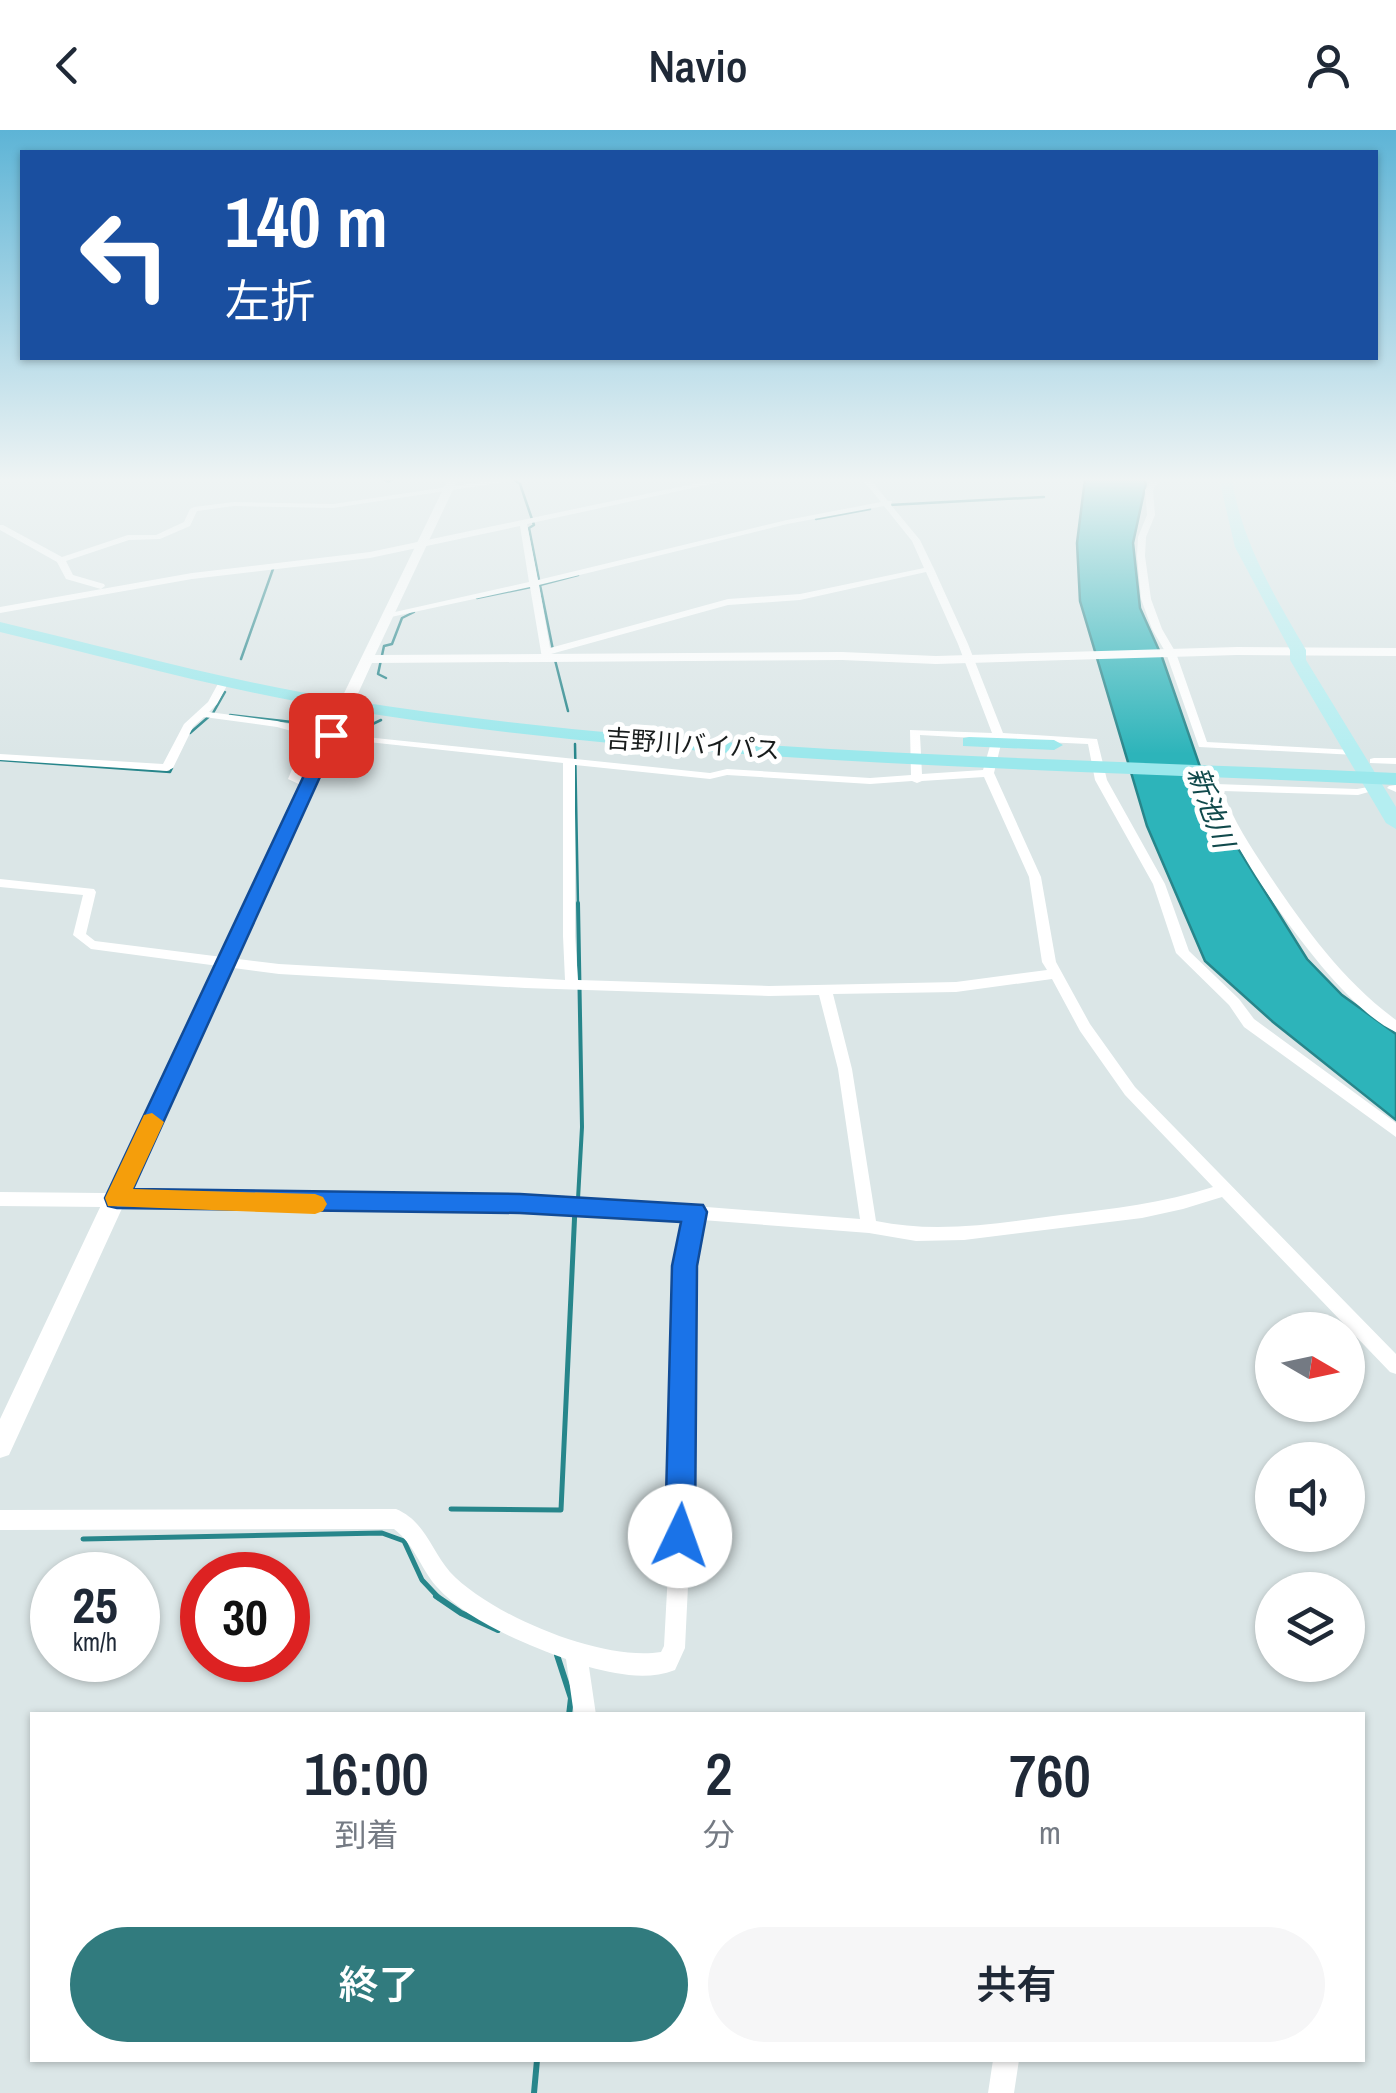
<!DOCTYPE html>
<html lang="ja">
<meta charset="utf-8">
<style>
body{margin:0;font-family:"Archivo Narrow","Noto Sans JP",sans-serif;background:#f6f6f7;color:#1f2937;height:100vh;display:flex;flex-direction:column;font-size:38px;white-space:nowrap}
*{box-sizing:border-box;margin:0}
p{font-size:32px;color:#747a83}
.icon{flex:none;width:55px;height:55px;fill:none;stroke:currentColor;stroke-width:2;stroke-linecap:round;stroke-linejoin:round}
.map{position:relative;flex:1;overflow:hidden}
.side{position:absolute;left:30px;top:1582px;width:1335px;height:350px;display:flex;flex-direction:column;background:#fff;border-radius:0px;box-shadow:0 2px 8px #0004}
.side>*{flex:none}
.hud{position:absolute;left:20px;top:20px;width:1358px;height:210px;border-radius:0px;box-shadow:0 2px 8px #0004;background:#1a4fa0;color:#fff;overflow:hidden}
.needle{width:65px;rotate:99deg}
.controls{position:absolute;left:1255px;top:1182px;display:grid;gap:20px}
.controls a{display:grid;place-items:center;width:110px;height:110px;border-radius:50%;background:#fff;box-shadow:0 2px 8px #0004;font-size:50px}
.speed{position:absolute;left:30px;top:1422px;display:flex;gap:20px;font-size:50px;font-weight:700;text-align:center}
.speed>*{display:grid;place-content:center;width:130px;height:130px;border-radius:50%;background:#fff;box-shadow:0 2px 8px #0004;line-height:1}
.speed small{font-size:25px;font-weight:400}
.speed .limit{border:15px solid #d22;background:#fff;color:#111}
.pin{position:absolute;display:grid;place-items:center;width:85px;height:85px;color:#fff;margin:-42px;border-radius:20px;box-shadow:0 5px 15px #0006}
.me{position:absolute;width:110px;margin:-55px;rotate:3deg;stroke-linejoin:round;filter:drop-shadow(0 0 8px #0008)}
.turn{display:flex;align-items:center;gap:35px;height:210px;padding:0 40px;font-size:45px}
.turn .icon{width:130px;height:130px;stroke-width:2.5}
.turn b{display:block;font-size:70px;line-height:85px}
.eta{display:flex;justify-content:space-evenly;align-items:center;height:170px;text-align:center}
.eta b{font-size:60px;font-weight:600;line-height:70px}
.primary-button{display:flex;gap:20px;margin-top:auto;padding:20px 40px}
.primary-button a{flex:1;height:115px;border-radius:60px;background:#317b7e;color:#fff;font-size:40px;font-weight:600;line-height:115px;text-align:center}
.primary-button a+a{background:#f6f6f7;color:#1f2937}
header{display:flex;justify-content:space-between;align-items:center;height:130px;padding:0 40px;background:#fff;font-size:45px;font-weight:600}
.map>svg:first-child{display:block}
.water{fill:#2db4ba;stroke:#27868b;stroke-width:2.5}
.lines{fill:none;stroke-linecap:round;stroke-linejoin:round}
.stream-far3{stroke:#27868b;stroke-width:2.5}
.stream-far2{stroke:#27868b;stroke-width:4}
.stream-far1{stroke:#27868b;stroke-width:5}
.stream{stroke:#27868b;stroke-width:6}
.river{fill:#2db4ba;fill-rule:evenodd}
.minor{fill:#fff;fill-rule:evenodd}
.tertiary{fill:#fff;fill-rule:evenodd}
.primary{fill:#b4eef1;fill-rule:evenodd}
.trunk{fill:#9be8ec;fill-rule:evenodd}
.route{fill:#1a73e8;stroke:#114b97;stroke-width:2.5}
.slow{fill:#f59e0b}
.labels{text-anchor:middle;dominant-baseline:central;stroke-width:10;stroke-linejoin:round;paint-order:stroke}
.far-street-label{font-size:25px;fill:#181c1c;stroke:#fff}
.far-water-label{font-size:28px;font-style:italic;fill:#10494b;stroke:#fff}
</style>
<header><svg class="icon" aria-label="back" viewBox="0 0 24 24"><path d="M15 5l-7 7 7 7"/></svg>Navio<svg class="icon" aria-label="person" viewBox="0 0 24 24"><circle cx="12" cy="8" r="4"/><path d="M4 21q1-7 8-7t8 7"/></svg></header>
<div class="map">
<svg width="1396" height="1963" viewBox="0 0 1396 1963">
<rect width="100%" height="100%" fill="#dbe6e7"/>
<path class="water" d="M1085,349H1143L1146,353L1133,413L1140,478L1162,527L1216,683L1307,829L1342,865L1396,904V990L1273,892L1205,831L1147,696L1080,471L1077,413Z"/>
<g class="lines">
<path class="stream-far3" d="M513,349L520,354L534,395L529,398L540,455
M1392,349L1396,351
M889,375L1044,367
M816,389L870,379
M477,468L531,457
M553,520L540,455L578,445
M241,529L273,439
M555,530L568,581
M386,548L378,544L384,516L392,514L402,488L414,482
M230,585L310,594
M347,601L354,603L381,590
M190,603L213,583L225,562
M575,614L578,775
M0,630L170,642L172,638"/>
<path class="stream-far2" d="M578,773L582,997L578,1069"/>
<path class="stream-far1" d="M451,1379L561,1380L575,1078
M83,1409L382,1403L404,1411L422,1450L439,1468"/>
<path class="stream" d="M436,1466L461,1483L498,1500
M557,1525L571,1568L569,1585
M534,1963L537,1930"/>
<path class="river" d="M379,349H395L389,353Z"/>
<path class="minor" d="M502,349H525L333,378L234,376L197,381L190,396L160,409L129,410L66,431L73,445L104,454L105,456L101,459L66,449L57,432L0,400V395H3L62,427L128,405H156L184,392L190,379L194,377L234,372L333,374Z
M717,349H734L527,394L538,450L787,390L881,372L862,349H870L888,371H892L891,375L920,410L934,439L968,514L1003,603L1097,609L1107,650L1165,754L1189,821L1239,869L1254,889L1396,993V1007L1244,897L1229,875L1176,823L1153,754L1095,650L1088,614L1002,610L994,643L1041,747L1056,832L1090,894L1135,957L1396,1224V1244L1390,1242L1222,1067L1183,1079L1142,1088L964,1110L916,1111L869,1103L702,1090L693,1136L694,1331L685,1518L675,1540C646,1551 617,1544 589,1537L596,1585H574L566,1529C524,1514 466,1490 436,1456C420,1437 414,1414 394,1399L0,1400V1380L396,1379C425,1391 431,1420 450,1442C490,1485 602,1532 661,1522L664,1516L674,1331L677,1136L686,1089L591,1082L0,1076V1062L591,1068L860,1089L838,939L819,865L769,866L525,858L279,844L91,819L73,805L83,765L0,757V749L94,759L96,762L86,804L95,811L279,834L565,850L563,806V633L331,608L326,605L327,603L710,643L727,639L870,648L911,645L910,600L992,603L958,514L926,442L800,470L728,475L551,524L552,528L547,531L542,528L530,457L391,487L386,484L529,452L520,396L370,428L192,449L0,483V477L192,443L370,422ZM884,376L912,411L924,438L800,464L728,469L550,518L539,455L787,394ZM920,605L992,609L983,640L922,644ZM575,635L710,649L727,645L870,654L912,651L917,653L922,651L984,647L1029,747L1042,832L1047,840L956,852L769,856L578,850L575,806ZM1052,849L1080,901L1125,965L1213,1057C1164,1073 1112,1079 1061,1085C999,1093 938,1104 876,1091L852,939L833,864L956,862Z
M1153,349H1161L1153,360L1155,385L1146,407L1145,426L1151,469L1162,499L1176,523L1207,612L1352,620L1356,621V625L1199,617L1166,523L1152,499L1141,469L1137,426L1138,407L1147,385L1145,360Z
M225,547L230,550L217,574L209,582L277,591L316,601L317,603L300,647L311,652V656H303L288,649L306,605L277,597L204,587L193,597L173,638L167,641L0,630V624L163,634L184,594L208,572L220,550Z
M1374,628H1396V634L1370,633V629Z
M1216,654L1357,659L1379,655V659L1358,665L1223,661C1233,691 1251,717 1268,743C1305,798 1342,850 1396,890V902C1336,876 1230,719 1210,657Z
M1396,655V662L1387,658L1389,656Z
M993,1930H1019L1014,1963H988Z"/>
<path class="tertiary" d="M448,349H458L375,525L842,522L936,526L1237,517L1396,518V526L1237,525L936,534L842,530L372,533L9,1325L0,1328V1289L300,654Z"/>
<path class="primary" d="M1219,349H1232C1242,413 1274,465 1306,520V530L1396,677V699L1386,693L1290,530V520L1235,417Z"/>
<path class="trunk" d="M0,492C115,519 230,552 347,570C693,625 1047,627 1396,643V655C1047,638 693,636 347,580C230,562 115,529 0,502Z
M969,607L1054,610L1063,615L1054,620L963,616V608Z"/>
</g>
<linearGradient id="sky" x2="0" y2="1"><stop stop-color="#5db4d6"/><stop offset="0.56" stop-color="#eff4f4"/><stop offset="1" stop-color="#eff4f4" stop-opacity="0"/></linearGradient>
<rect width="1396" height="624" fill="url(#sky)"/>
<path class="route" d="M331,600L339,605L133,1059L520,1064L703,1075L707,1082L697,1136L695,1406L691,1416L680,1421L669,1416L665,1406L672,1136L681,1092L520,1083L117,1078L108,1076L105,1068L323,605Z"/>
<path class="slow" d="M152,983L164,992L133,1059L315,1064L323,1067L327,1074L323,1081L315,1084L108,1076L105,1068L144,985Z"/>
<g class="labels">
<g class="far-street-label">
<text transform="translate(693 614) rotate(4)">吉野川バイパス</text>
</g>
<g class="far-water-label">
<text transform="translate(1211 677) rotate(70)">新池川</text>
</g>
</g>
</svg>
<div class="controls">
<a><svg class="needle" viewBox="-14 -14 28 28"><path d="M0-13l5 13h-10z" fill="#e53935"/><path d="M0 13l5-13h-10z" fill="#747a83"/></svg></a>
<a><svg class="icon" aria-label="sound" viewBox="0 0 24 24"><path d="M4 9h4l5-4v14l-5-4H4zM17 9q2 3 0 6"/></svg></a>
<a><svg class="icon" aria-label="layers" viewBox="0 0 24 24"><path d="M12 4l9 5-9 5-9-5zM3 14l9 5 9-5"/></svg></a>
</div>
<div class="speed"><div>25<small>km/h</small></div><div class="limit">30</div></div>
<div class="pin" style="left:331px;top:605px;background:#d93025"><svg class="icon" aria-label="arrive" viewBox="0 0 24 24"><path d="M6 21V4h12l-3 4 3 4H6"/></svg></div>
<svg class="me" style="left:680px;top:1406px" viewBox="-20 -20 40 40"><circle r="19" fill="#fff"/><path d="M0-13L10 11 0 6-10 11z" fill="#1a73e8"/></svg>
<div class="hud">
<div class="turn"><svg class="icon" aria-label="left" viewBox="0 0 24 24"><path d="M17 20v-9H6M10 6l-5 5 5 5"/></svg><div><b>140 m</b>左折</div></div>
</div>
<section class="side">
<div class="eta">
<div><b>16:00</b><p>到着</p></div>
<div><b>2</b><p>分</p></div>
<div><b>760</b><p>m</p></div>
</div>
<div class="primary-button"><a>終了</a><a>共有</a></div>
</section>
</div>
